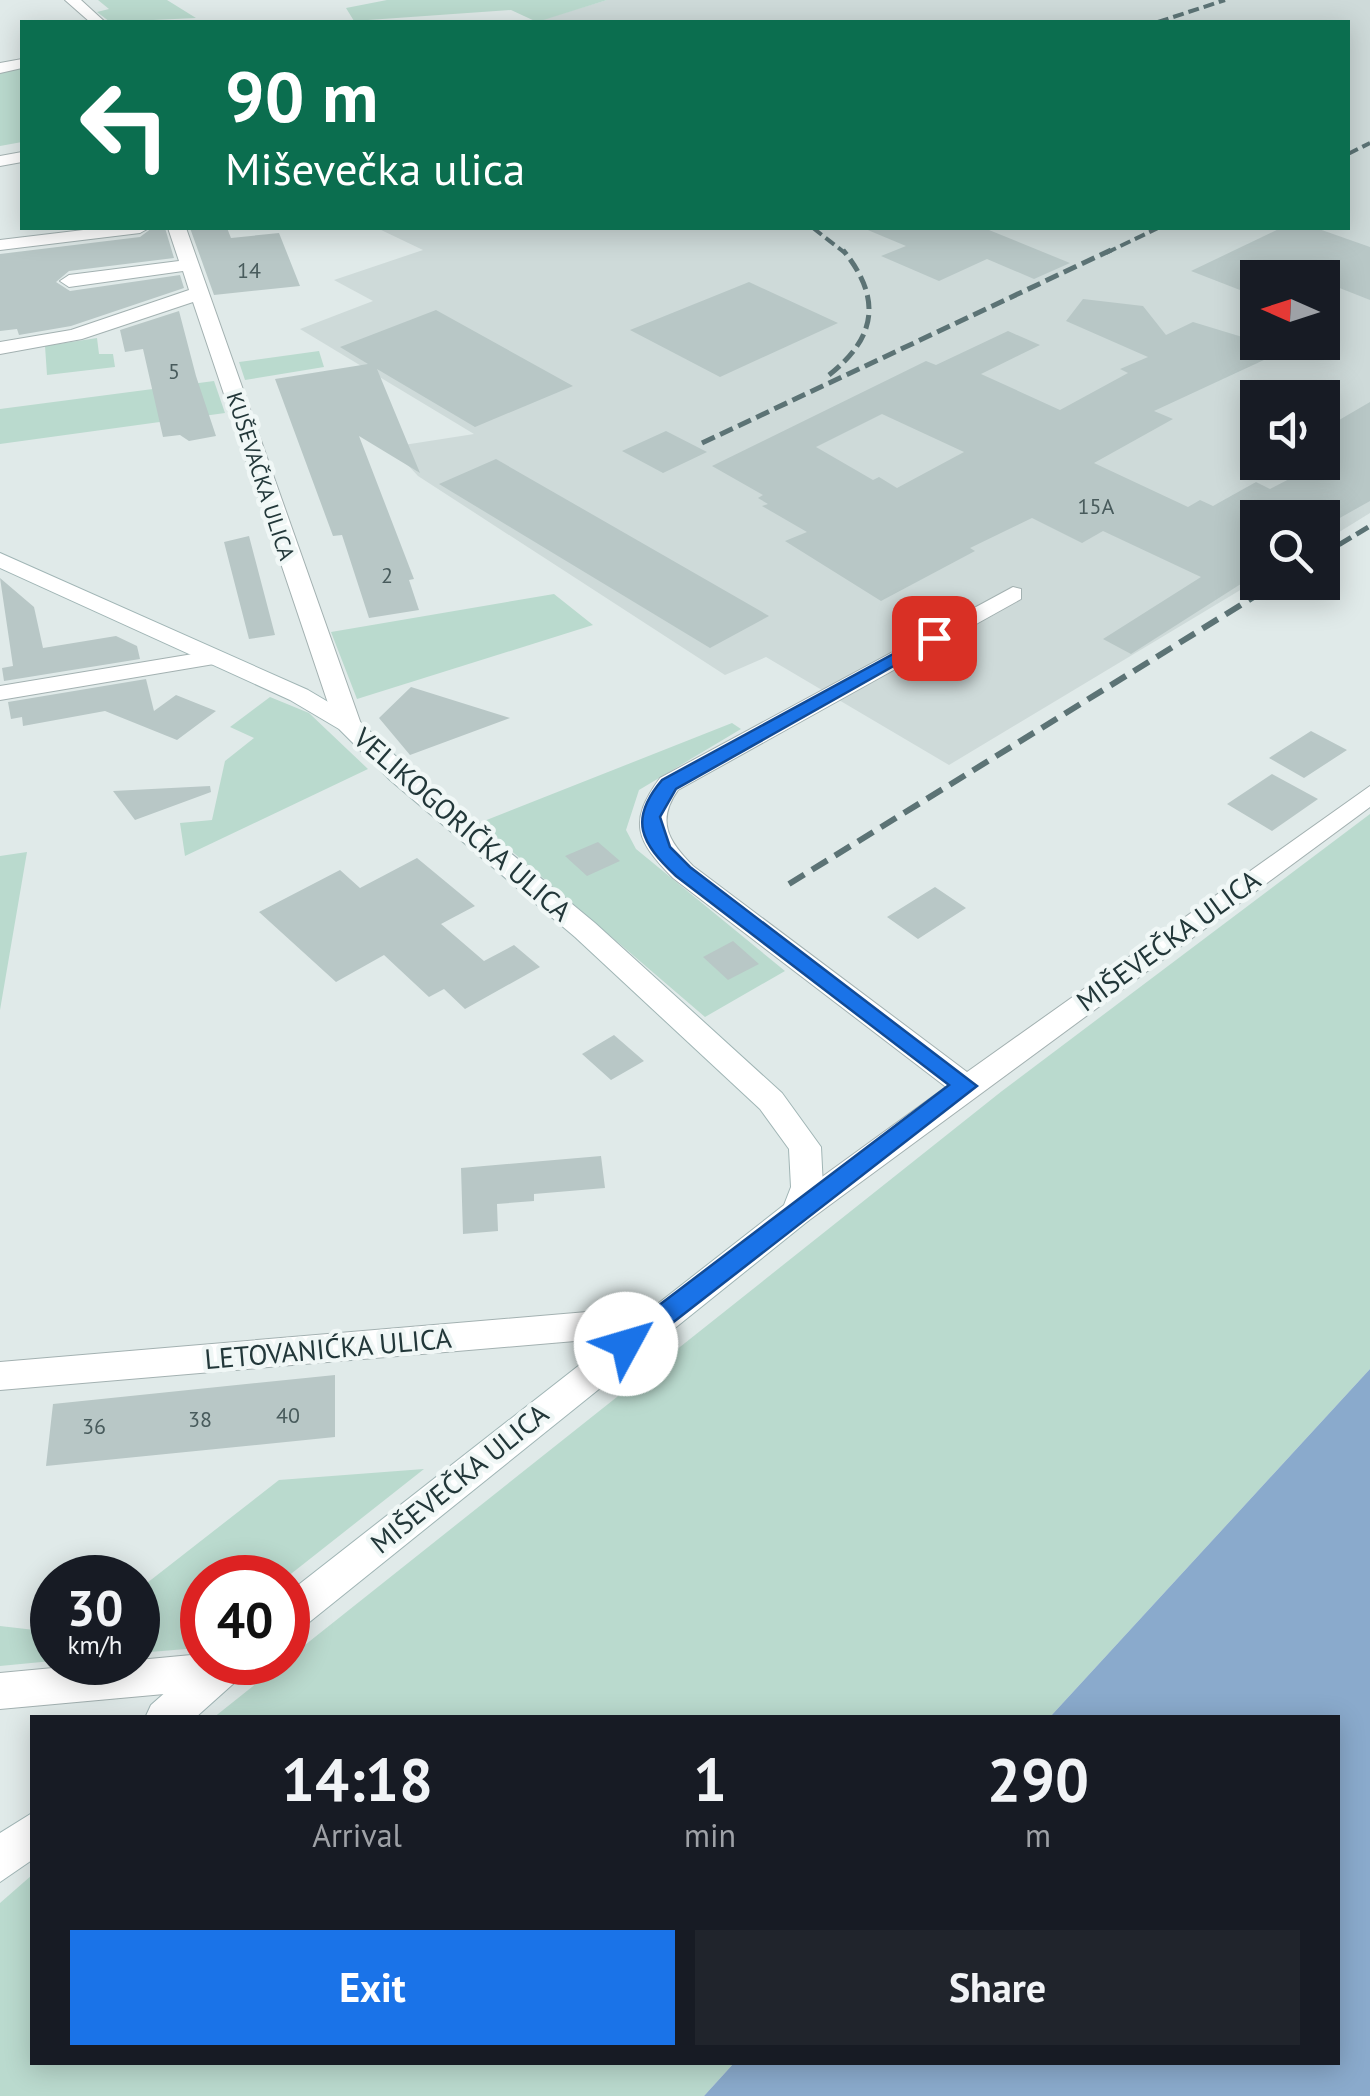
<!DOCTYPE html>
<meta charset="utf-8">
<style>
body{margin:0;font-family:"PT Sans",sans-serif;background:#20242c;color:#f1f3f6;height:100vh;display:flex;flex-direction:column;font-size:38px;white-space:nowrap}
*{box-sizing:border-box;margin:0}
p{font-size:32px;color:#9ea1a6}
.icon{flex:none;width:55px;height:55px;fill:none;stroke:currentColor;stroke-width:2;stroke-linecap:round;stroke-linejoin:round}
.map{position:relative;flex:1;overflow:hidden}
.sheet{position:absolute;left:30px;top:1715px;width:1310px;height:350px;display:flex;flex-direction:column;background:#171b24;border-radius:0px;box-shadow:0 5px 25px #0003}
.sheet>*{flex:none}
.hud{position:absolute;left:20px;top:20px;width:1330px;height:210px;border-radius:0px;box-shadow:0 5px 25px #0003;background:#0b6e4f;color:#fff;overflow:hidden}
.needle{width:65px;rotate:273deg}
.fabs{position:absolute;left:1240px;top:260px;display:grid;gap:20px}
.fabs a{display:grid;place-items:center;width:100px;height:100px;border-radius:0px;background:#171b24;box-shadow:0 5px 25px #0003;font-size:50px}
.speed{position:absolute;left:30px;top:1555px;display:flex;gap:20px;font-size:50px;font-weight:700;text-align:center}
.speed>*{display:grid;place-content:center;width:130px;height:130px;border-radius:50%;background:#171b24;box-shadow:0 5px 25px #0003;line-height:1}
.speed small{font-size:25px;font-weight:400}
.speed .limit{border:15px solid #d22;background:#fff;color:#111}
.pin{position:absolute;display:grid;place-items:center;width:85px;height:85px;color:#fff;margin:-42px;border-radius:20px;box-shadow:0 5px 15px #0006}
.me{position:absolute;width:110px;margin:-55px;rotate:51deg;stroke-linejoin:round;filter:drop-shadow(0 0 8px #0008)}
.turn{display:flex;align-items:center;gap:35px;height:210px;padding:0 40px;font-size:45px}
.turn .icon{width:130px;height:130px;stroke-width:2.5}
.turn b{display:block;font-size:70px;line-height:85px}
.eta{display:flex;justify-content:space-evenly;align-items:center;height:170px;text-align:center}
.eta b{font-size:60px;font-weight:800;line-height:70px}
.cta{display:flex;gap:20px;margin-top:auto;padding:20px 40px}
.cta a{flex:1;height:115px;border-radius:0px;background:#1a73e8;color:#fff;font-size:40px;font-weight:800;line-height:115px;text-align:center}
.cta a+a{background:#20242c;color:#f1f3f6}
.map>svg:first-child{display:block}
.built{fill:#cedad9;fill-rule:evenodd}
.green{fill:#badace}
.water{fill:#8aaacc}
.building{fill:#b8c7c6;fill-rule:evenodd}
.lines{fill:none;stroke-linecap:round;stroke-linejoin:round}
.street-casing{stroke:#a3b1b1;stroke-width:2}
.secondary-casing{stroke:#a0b5b5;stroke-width:2}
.street{fill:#fff;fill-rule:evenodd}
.secondary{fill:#fff;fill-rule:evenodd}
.rail-far2{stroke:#5c7375;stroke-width:4;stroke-dasharray:11 5;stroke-linecap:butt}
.rail-far1{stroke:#5c7375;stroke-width:5;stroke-dasharray:14 6;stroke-linecap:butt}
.rail{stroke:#5c7375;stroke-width:6;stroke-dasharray:18 9;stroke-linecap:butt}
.route{fill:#1a73e8;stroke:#114b97;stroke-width:2.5}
.labels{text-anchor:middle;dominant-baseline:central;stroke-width:9;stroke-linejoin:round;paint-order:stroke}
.number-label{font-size:22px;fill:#485b5c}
.far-street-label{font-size:22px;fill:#223739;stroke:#f0f7f6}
.street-label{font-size:28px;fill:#223739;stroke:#f0f7f6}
</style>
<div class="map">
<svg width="1370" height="2096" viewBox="0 0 1370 2096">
<rect width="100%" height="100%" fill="#e0eae9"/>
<path class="built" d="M607,0H1370V513L1323,542L1322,518H1258L1257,580L949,765L766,657L725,675L418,476L391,447L474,434L300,329L373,301L334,280L423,250L377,228H1348V22H534ZM1258,278H1322V342H1258ZM1258,398H1322V462H1258Z"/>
<path class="green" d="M98,0H167L196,18L110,22L97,12L109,9Z
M387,0H607L537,22L511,10L354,21L346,8Z
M22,66V142L0,146V70Z
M97,338L99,354H113L115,367L47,375L45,346Z
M319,351L324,367L245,380L239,362Z
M214,381L225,413L0,444V409Z
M554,594L593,625L357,699L331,632Z
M270,697L309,713L368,769L185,856L180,823L212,820L225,761L254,738L230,727Z
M732,723L741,729L639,790L626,830L636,849L785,971L705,1017L479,823Z
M1370,814V1369L1050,1717L213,1718L1002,1091Z
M27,852L0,1010V856Z
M424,1469L287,1577L202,1578V1645L198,1648L138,1653V1590L279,1480Z
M0,1626L52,1632V1661L0,1666Z
M32,1875V2062L734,2063L704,2096H0V1903Z"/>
<path class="water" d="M1370,1369V2096H704L734,2063L1338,2062V1718L1050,1717Z"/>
<path class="building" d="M152,228H165L174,258L69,271L56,282L70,291L180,275L184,288L71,326L19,335L17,329L0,331V254L140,237Z
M190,228H227L231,238L279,233L300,286L214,295Z
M863,228H984L1070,263L1034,279L987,259L939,281L881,256L906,246Z
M1281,228H1316L1370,247V300L1337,287L1322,294V278H1258V297L1191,271Z
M749,282L838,323L720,377L630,330Z
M1083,299L1143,306L1166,335L1193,322L1279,348L1274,351L1279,353L1154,411L1173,419L1094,463L1188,507L1200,500L1213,506L1256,482L1270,489L1322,462V430L1370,402V501L1322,528V518H1258V573L1131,654L1103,639L1201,577L1103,531L1082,543L1032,518L970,548L975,551L881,601L785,541L807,532L762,506L768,504L758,498L763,495L712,466L926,361L936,365L1008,331L1040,345L981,374L1060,410L1128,373L1120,369L1148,357L1066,321ZM882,414L964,452L897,488L879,477L873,480L816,447Z
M436,310L573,386L475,427L377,369L420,473L359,436L414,579L409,580L419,610L369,618L342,535L333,536L275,379L368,364L340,347Z
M179,311L196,376L216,436L189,441L180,435L163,437L143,349L125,352L120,330Z
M666,431L707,452L663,473L622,451Z
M496,459L769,616L710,648L439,484Z
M249,536L275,635L249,639L224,542Z
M0,578L34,607L43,648L116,636L137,646L140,659L4,681L2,668L13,666Z
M146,679L154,711L176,695L216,711L177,740L105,711L23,726L22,717L11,719L8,702Z
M411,687L510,718L410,755L379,718Z
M1311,731L1347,750L1304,778L1269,758Z
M1272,774L1318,799L1272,831L1227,804Z
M210,786L211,792L135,820L113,791Z
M598,842L620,861L587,876L565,856Z
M417,858L475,906L441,924L484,961L514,945L540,967L465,1009L444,989L429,997L384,955L336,982L259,912L340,870L360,888Z
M935,887L966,908L918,939L887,917Z
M733,941L759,964L728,980L703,957Z
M614,1035L644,1061L611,1080L582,1054Z
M601,1156L605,1188L534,1194V1201L497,1204L498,1231L463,1234L461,1168Z
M335,1375V1437L46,1466L53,1404Z"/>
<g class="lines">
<defs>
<path id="street" d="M65,0H81L105,22H90Z
M22,59V68L0,73V63Z
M22,152V162L0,166V156Z
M100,228H149L140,233L0,250V240Z
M168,228H186L361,724L357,729L348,732L335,724L193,302L82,339L0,354V342L71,330L189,290L183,271L69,287L60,281L69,275L179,261Z
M1013,587L1021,589V599L678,790C656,821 668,841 693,866L967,1072L1370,786V807L808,1221L797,1224L786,1221L781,1212L786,1203L946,1087L673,878C637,841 627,823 660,778Z
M211,651L220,653L223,658L220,663L0,700V686Z
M657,1306L669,1310L674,1320L669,1330L657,1334L0,1390V1362Z
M202,1654V1662H235L239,1671L233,1684L219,1689L0,1709V1673Z"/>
<path id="secondary" d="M0,553L308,690L357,719L408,768L595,923L782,1093L821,1147L823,1187L808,1221L302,1628L288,1633V1593L784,1205L791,1187L789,1149L760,1109L575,937L390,780L339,729L290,700L0,568Z
M202,1660L248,1662L243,1675L195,1718H145L151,1705Z
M32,1813V1860L0,1882V1833Z"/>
</defs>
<use href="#street" class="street-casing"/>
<use href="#secondary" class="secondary-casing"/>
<use href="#street" class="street"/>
<use href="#secondary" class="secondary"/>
<path class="rail-far2" d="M1158,22L1225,0
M1348,154L1370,143
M813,228L845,253
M1106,253L1158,228"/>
<path class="rail-far1" d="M829,375C877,337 882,298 843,250
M702,443L1111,250
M1322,555L1370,526"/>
<path class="rail" d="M789,884L1278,582"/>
</g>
<path class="route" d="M928,635L943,638L676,789L660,817L670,847L690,867L977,1086L635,1352H617L613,1344L617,1337L949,1085L676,876C641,843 628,820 662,780Z"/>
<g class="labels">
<g class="number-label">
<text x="249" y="270">14</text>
<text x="174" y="371">5</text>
<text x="1096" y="506">15A</text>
<text x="387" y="575">2</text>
<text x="288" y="1415">40</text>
<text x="200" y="1419">38</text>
<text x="94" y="1426">36</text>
</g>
<g class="far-street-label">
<text transform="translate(261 476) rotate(72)">KUŠEVAČKA ULICA</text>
</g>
<g class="street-label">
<text transform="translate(463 824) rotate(41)">VELIKOGORIČKA ULICA</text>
<text transform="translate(1168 940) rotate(-36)">MIŠEVEČKA ULICA</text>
<text transform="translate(328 1348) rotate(-5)">LETOVANIĆKA ULICA</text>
<text transform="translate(459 1478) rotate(-39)">MIŠEVEČKA ULICA</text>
</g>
</g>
</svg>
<div class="fabs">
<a><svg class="needle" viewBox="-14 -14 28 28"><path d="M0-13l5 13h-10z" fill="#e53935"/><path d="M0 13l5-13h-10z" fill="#9ea1a6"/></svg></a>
<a><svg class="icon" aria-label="sound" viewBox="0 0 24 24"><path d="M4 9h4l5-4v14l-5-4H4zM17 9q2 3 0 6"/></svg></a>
<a><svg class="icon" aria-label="search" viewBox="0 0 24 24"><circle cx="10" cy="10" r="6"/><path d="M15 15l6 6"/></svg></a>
</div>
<div class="speed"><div>30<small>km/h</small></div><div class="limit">40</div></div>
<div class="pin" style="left:934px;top:638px;background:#d93025"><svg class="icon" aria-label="arrive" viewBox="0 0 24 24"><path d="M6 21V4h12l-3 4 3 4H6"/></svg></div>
<svg class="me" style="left:626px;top:1344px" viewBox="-20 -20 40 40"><circle r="19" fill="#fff"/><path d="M0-13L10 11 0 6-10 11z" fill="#1a73e8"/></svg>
<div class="hud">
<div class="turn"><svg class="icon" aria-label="left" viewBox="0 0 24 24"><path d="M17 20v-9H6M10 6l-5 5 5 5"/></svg><div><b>90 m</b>Miševečka ulica</div></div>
</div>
<section class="sheet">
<div class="eta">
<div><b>14:18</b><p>Arrival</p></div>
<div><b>1</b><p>min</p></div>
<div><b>290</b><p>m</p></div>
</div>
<div class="cta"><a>Exit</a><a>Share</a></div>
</section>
</div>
